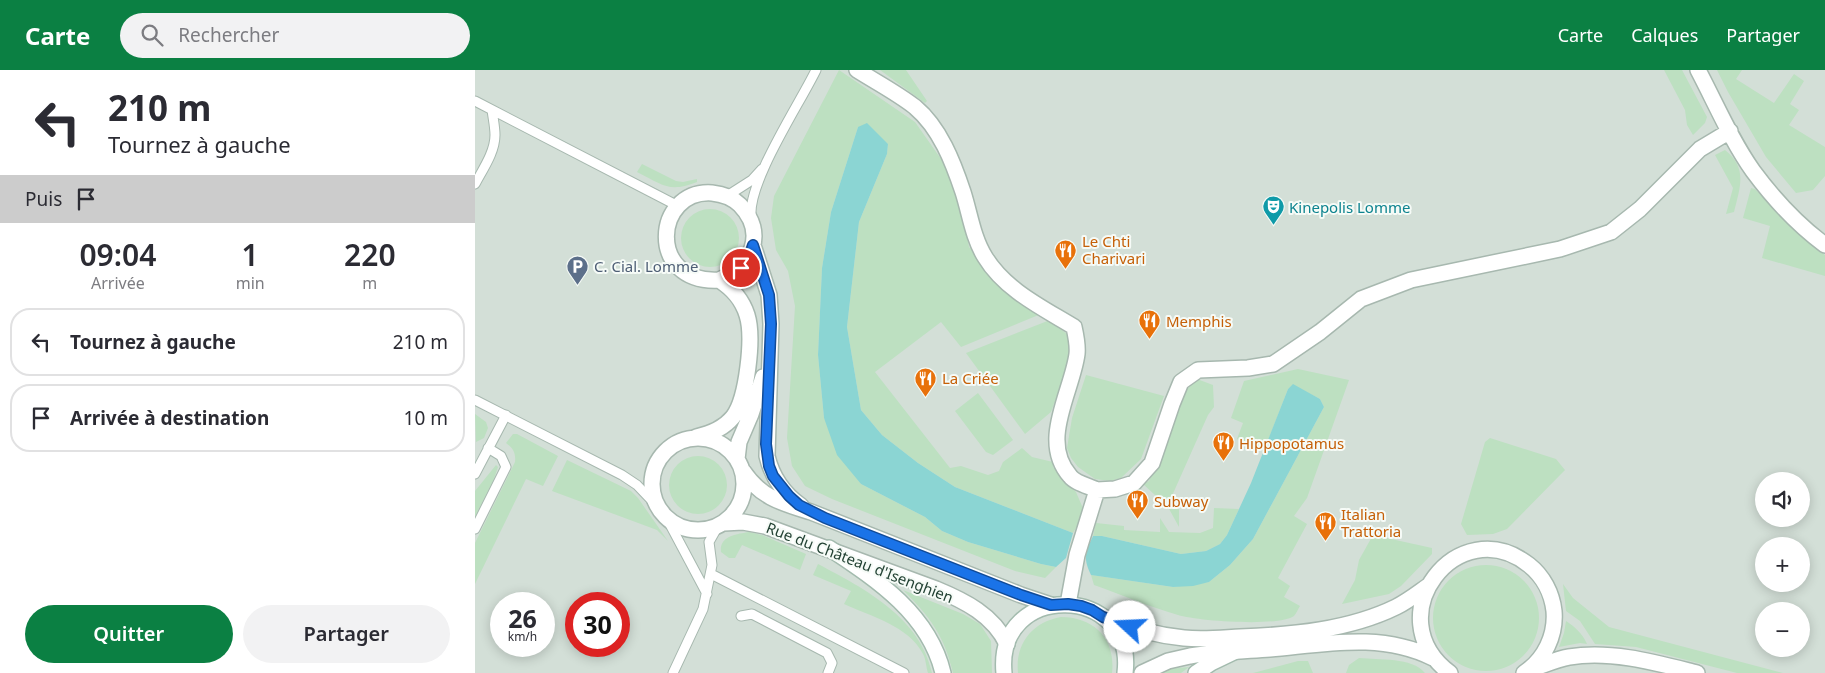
<!DOCTYPE html>
<html lang="fr">
<meta charset="utf-8">
<style>
body{margin:0;font-family:"Noto Sans",sans-serif;background:#f2f2f3;color:#2b2b33;height:100vh;display:flex;flex-direction:column;font-size:19px;white-space:nowrap}
*{box-sizing:border-box;margin:0}
p{font-size:16px;color:#7c7c81}
.icon{flex:none;width:28px;height:28px;fill:none;stroke:currentColor;stroke-width:2;stroke-linecap:round;stroke-linejoin:round}
.map{position:relative;flex:1;overflow:hidden}
.sheet{display:flex;flex-direction:column;background:#fff;width:475px}
.sheet>*{flex:none}
.top-card{background:#fff;color:#2b2b33;overflow:hidden}
.tools{position:absolute;left:1280px;top:402px;display:grid;gap:10px}
.tools a{display:grid;place-items:center;width:55px;height:55px;border-radius:50%;background:#fff;box-shadow:0 2px 12px #0003;font-size:25px}
.speed{position:absolute;left:15px;top:522px;display:flex;gap:10px;font-size:25px;font-weight:700;text-align:center}
.speed>*{display:grid;place-content:center;width:65px;height:65px;border-radius:50%;background:#fff;box-shadow:0 2px 12px #0003;line-height:1}
.speed small{font-size:12px;font-weight:400}
.speed .limit{border:8px solid #d22;background:#fff;color:#111}
.pin{position:absolute;display:grid;place-items:center;width:42px;height:42px;color:#fff;margin:-21px;border:2px solid #fff;border-radius:50%;box-shadow:0 1px 5px #0007}
.me{position:absolute;width:55px;margin:-28px;rotate:290deg;stroke-linejoin:round;filter:drop-shadow(0 0 4px #0008)}
.turn{display:flex;align-items:center;gap:18px;height:105px;padding:0 25px;font-size:22px}
.turn .icon{width:65px;height:65px;stroke-width:2.5}
.turn b{display:block;font-size:35px;line-height:42px}
.then{display:flex;align-items:center;height:48px;padding:0 25px;background:#0003;gap:10px;font-size:19px}
.eta{display:flex;justify-content:space-evenly;align-items:center;height:85px;text-align:center}
.eta b{font-size:30px;font-weight:600;line-height:35px}
.primary-button{display:flex;gap:10px;margin-top:auto;padding:10px 25px}
.primary-button a{flex:1;height:58px;border-radius:30px;background:#0b8043;color:#fff;font-size:20px;font-weight:600;line-height:58px;text-align:center}
.primary-button a+a{background:#f2f2f3;color:#2b2b33}
ul{padding:0;list-style:none}
li{display:flex;align-items:center;gap:15px;height:68px;margin:0 10px 8px;padding:0 15px;border:2px solid #e1e1e2;border-radius:20px}
li div{flex:1}
li b{display:block;font-size:19px}
li em{font-style:normal}
header{display:flex;align-items:center;gap:30px;box-sizing:border-box;height:70px;padding:0 25px;background:#0b8043;color:#fff}
header strong{font-size:24px}
nav{display:flex;gap:28px;margin-inline-start:auto;font-size:18px}
.search{width:350px;height:45px;background:#f2f2f3;display:flex;align-items:center;gap:12px;box-sizing:border-box;padding:0 18px;border-radius:28px;color:#7c7c81;font-size:19px}
main{display:flex;flex:1;min-height:0}
.map>svg:first-child{display:block}
.built{fill:#d3dfd7;fill-rule:evenodd}
.green{fill:#bde0c1}
.water{fill:#8bd5d3}
.lines{fill:none;stroke-linecap:round;stroke-linejoin:round}
.lane-casing{stroke:#a7b8af;stroke-width:11}
.street-casing{stroke:#a7b8af;stroke-width:18}
.secondary-casing{stroke:#a3bbae;stroke-width:18}
.lane{stroke:#fff;stroke-width:9}
.street{stroke:#fff;stroke-width:15}
.secondary{stroke:#fff;stroke-width:15}
.route-casing{stroke:#114b97;stroke-width:12}
.route{stroke:#1a73e8;stroke-width:9}
.labels{text-anchor:middle;dominant-baseline:central;stroke-width:4;stroke-linejoin:round;paint-order:stroke}
.culture-label{font-size:15px;fill:#0d838f;stroke:#f6fbf7;text-anchor:start}
.food-label{font-size:15px;fill:#c56008;stroke:#f6fbf7;text-anchor:start}
.service-label{font-size:15px;fill:#4e5e75;stroke:#f6fbf7;text-anchor:start}
.street-label{font-size:15px;fill:#234234;stroke:#f6fbf7}
</style>
<header>
<strong>Carte</strong>
<div class="search"><svg class="icon" aria-label="search" viewBox="0 0 24 24"><circle cx="10" cy="10" r="6"/><path d="M15 15l6 6"/></svg>Rechercher</div>
<nav><a>Carte</a><a>Calques</a><a>Partager</a></nav>
</header>
<main>
<section class="sheet">
<div class="top-card">
<div class="turn"><svg class="icon" aria-label="left" viewBox="0 0 24 24"><path d="M17 20v-9H6M10 6l-5 5 5 5"/></svg><div><b>210 m</b>Tournez à gauche</div></div>
<div class="then">Puis<svg class="icon" aria-label="arrive" viewBox="0 0 24 24"><path d="M6 21V4h12l-3 4 3 4H6"/></svg></div>
</div>
<div class="eta">
<div><b>09:04</b><p>Arrivée</p></div>
<div><b>1</b><p>min</p></div>
<div><b>220</b><p>m</p></div>
</div>
<ul>
<li><svg class="icon" aria-label="left" viewBox="0 0 24 24"><path d="M17 20v-9H6M10 6l-5 5 5 5"/></svg><div><b>Tournez à gauche</b></div><em>210 m</em></li>
<li><svg class="icon" aria-label="arrive" viewBox="0 0 24 24"><path d="M6 21V4h12l-3 4 3 4H6"/></svg><div><b>Arrivée à destination</b></div><em>10 m</em></li>
</ul>
<div class="primary-button"><a>Quitter</a><a>Partager</a></div>
</section>
<div class="map">
<svg width="1350" height="603" viewBox="0 0 1350 603">
<rect width="100%" height="100%" fill="#e5efe9"/>
<path class="built" d="M0,0H1350V603H0ZM1289,411H1326V449H1289ZM1289,476H1326V514H1289ZM26,534H69V576H26ZM101,534H144V576H101ZM1289,541H1326V579H1289Z"/>
<path class="green" d="M364,0L440,52L483,113L494,177L522,208L566,244L486,277L466,252L400,302L475,398L486,396L513,405L524,401L528,392L547,378L557,387L578,392V397L601,422L610,443L598,463L480,417L443,393L407,365L386,340L372,257L384,152L412,84L413,74L383,57L356,142L347,198L343,285L349,348L386,414L450,447L467,461L493,472L566,494L581,497L570,508L540,501L357,429L330,416L317,396L312,368L320,236L313,201L301,180L296,148L299,126Z
M405,0H431L452,31L450,33Z
M1189,0H1207L1232,47L1230,53L1218,65L1212,55L1210,40Z
M1242,0H1267L1261,9L1299,33L1319,4L1329,11L1315,34L1324,40L1314,55L1350,77V106L1338,120L1321,123L1291,87L1253,22Z
M1250,80C1273,98 1265,117 1259,142L1251,144L1258,118L1240,85Z
M167,94L201,111L208,112L222,109V112C194,123 188,115 162,102Z
M1276,118L1280,119L1314,155L1350,185V206L1287,188L1295,156L1268,148Z
M206 168a29 29 0 1 1 58 0a29 29 0 1 1-58 0Z
M575,250L593,265L598,274L593,296L576,342L550,364L491,283Z
M823,299L874,310L832,428L819,446L832,454L803,508L815,516L809,527L825,536C823,539 821,544 819,546C804,557 722,551 703,545C675,537 647,525 619,515L616,505L698,517L734,512L755,495L778,469L849,337L845,329L818,315L813,319L789,381L762,369L768,353L756,348L769,311Z
M611,305L689,326L666,389L646,408L635,411L620,409L603,397L596,388L592,378L597,348Z
M722,309L738,315L739,337L733,345L696,428L704,437V457L693,437L668,414L674,411L695,362L707,324Z
M503,323L538,370L518,385L511,382L480,341Z
M0,344L11,352L13,358L9,368L1,372Z
M38,364H42L83,386L68,416L51,409L0,514V473L40,392C41,383 38,378 31,373Z
M1015,368L1081,389L1090,400L1032,459L1018,464L992,465L986,454L1010,372Z
M194 415a29 29 0 1 1 58 0a29 29 0 1 1-58 0Z
M92,390L156,421L163,428L193,471L182,460L77,421Z
M21,395L23,397L19,409L0,447V421Z
M739,438L764,439L752,465L745,474L731,481L706,484L627,466H618L621,453L649,456V460L685,462V448L694,462L725,463L738,458Z
M274,462L287,465L331,484L325,500L267,475L260,488H254L246,482C244,466 262,464 274,462Z
M898,465L957,478V484L926,516L914,524L867,534L880,510L884,490Z
M343,494C390,519 445,547 457,603H453C451,597 451,589 448,584C434,556 395,546 369,534L376,521L338,505Z
M958 548a53 53 0 1 1 106 0a53 53 0 1 1-106 0Z
M1088,514L1098,528L1134,557L1308,603H1262L1161,577L1120,574L1105,551L1091,541Z
M428,520L488,544L505,554L516,571L517,603H478C469,565 455,547 428,520Z
M586,547C619,547 641,569 637,603H543C540,574 557,552 586,547Z
M1091,551C1100,557 1107,563 1112,574L1105,573L1084,577L1089,563Z
M884,588C904,590 937,587 950,603H871L874,595Z
M823,591H833L838,603H778Z
M714,597L706,603H685L693,599Z"/>
<path class="water" d="M392,53L413,74L412,84L384,152L372,257L386,340L407,365L443,393L480,417L598,463L591,488L581,497L566,494L493,472L467,461L450,447L386,414L362,385L349,348L343,285L347,198L356,142L383,57Z
M818,314L845,329L849,337L778,469L755,495L734,512L718,516L698,517L616,505C608,488 610,483 618,466H627L706,484L731,481L745,474L752,465L776,413L813,319Z"/>
<g class="lines">
<defs>
<path id="lane" d="M0,31L203,136
M0,114C8,99 20,82 20,65C20,57 18,48 17,40
M252,126L277,110L287,99
M276,147C273,111 324,35 341,0
M0,330L147,405L162,415L182,436
M0,404L31,345
M191,447L232,524
M0,459L31,397L26,386L13,378
M236,504L429,603
M266,546L277,544L352,583L357,593L353,603
M198,603L228,539L237,495L234,472L243,456"/>
<path id="street" d="M382,0C401,12 422,23 440,37C465,58 478,92 488,122C495,144 498,168 510,187C530,220 568,238 599,257C601,266 603,275 602,284C597,322 564,371 595,406C600,413 614,416 622,420L602,485L593,534
M1223,0C1241,34 1256,70 1278,101C1298,128 1323,155 1350,175
M278,175L294,225L296,254L292,386C297,407 309,424 326,436
M221,367C235,364 249,358 258,347C272,329 279,267 272,245C267,229 258,219 244,210C171,214 179,119 237,123C247,124 258,128 265,135C292,163 277,197 244,210
M177 414a46 46 0 1 1 92 0a46 46 0 1 1-92 0Z
M262,389L264,372L276,344L288,307
M268,401C286,428 307,433 336,442L546,525L576,535
M622,420L640,419L659,413L677,393L697,334L706,312L723,300L773,298L798,294L845,262L886,229L936,210L1085,179L1136,162L1165,139L1225,79L1255,61
M249,453L268,452L290,456L461,519C490,531 518,545 532,574
M628,547C654,558 680,565 709,568C728,570 746,568 765,567C817,565 874,560 921,537C933,531 943,523 953,516
M1057,599C1069,595 1082,589 1094,587C1137,580 1182,593 1222,603
M667,603L693,591L715,586C741,582 768,581 795,579C851,574 906,562 958,588
M975,603C900,547 983,439 1054,495C1068,506 1077,523 1079,541C1081,565 1070,589 1049,603"/>
<path id="secondary" d="M354,478C402,510 454,544 468,603
M529,603C520,510 661,514 650,603
M721,603L736,593L761,581"/>
</defs>
<use href="#lane" class="lane-casing"/>
<use href="#street" class="street-casing"/>
<use href="#secondary" class="secondary-casing"/>
<use href="#lane" class="lane"/>
<use href="#street" class="street"/>
<use href="#secondary" class="secondary"/>
</g>
<g class="lines">
<defs>
<path id="route" d="M266,198L274,187L278,175L294,225L296,254L291,374L294,396L298,406L314,426L324,435L350,448L546,525L576,535L593,534L606,536L617,540L628,547L655,557"/>
</defs>
<use href="#route" class="route-casing"/>
<use href="#route" class="route"/>
</g>
<defs>
<symbol id="theatre-pin" viewBox="-11 -11 22 30"><path d="M0 17L-7.5 6A9.5 9.5 0 1 1 7.5 6Z" fill="#0f9aa8" stroke="#f6fbf7"/><path d="M-5-5.5Q0-4 5-5.5V0Q5 5 0 6Q-5 5-5 0ZM-3.3-2.5H-1v1.5H-3.3ZM1-2.5H3.3v1.5H1ZM-2.8 1Q0 5.5 2.8 1Z" fill="#fff"/></symbol>
<symbol id="restaurant-pin" viewBox="-11 -11 22 30"><path d="M0 17L-7.5 6A9.5 9.5 0 1 1 7.5 6Z" fill="#e8710a" stroke="#f6fbf7"/><path d="M-5-6h1v4h1v-4h1v4h1v-4h1v5L-1.5 .5V6h-2V.5L-5-1ZM5-6V6H3V1.5H1.5Q1.5-4 5-6Z" fill="#fff"/></symbol>
<symbol id="parking-pin" viewBox="-11 -11 22 30"><path d="M0 17L-7.5 6A9.5 9.5 0 1 1 7.5 6Z" fill="#5c6f8a" stroke="#f6fbf7"/><path d="M-3.5-5.5H1a3.5 3.5 0 0 1 0 7H-1V5.5H-3.5ZM-1-3.4V-.6H.8a1.4 1.4 0 0 0 0-2.8Z" fill="#fff"/></symbol>
</defs>
<g fill-rule="evenodd">
<use href="#theatre-pin" x="786" y="124" width="25" height="34"/>
<use href="#restaurant-pin" x="578" y="168" width="25" height="34"/>
<use href="#parking-pin" x="90" y="184" width="25" height="34"/>
<use href="#restaurant-pin" x="662" y="238" width="25" height="34"/>
<use href="#restaurant-pin" x="438" y="296" width="25" height="34"/>
<use href="#restaurant-pin" x="736" y="360" width="25" height="34"/>
<use href="#restaurant-pin" x="650" y="418" width="25" height="34"/>
<use href="#restaurant-pin" x="838" y="440" width="25" height="34"/>
</g>
<g class="labels">
<g class="culture-label">
<text x="814" y="137">Kinepolis Lomme</text>
</g>
<g class="food-label">
<text x="607" y="171">Le Chti<tspan x="607" dy="17">Charivari</tspan></text>
<text x="691" y="251">Memphis</text>
<text x="467" y="308">La Criée</text>
<text x="764" y="373">Hippopotamus</text>
<text x="679" y="431">Subway</text>
<text x="866" y="444">Italian<tspan x="866" dy="17">Trattoria</tspan></text>
</g>
<g class="service-label">
<text x="119" y="196">C. Cial. Lomme</text>
</g>
<g class="street-label">
<text transform="translate(385 492) rotate(21)">Rue du Château d'Isenghien</text>
</g>
</g>
</svg>
<div class="tools">
<a><svg class="icon" aria-label="sound" viewBox="0 0 24 24"><path d="M4 9h4l5-4v14l-5-4H4zM17 9q2 3 0 6"/></svg></a>
<a>+</a>
<a>−</a>
</div>
<div class="speed"><div>26<small>km/h</small></div><div class="limit">30</div></div>
<div class="pin" style="left:266px;top:198px;background:#d93025"><svg class="icon" aria-label="arrive" viewBox="0 0 24 24"><path d="M6 21V4h12l-3 4 3 4H6"/></svg></div>
<svg class="me" style="left:655px;top:557px" viewBox="-20 -20 40 40"><circle r="19" fill="#fff"/><path d="M0-13L10 11 0 6-10 11z" fill="#1a73e8"/></svg>
</div>
</main>
